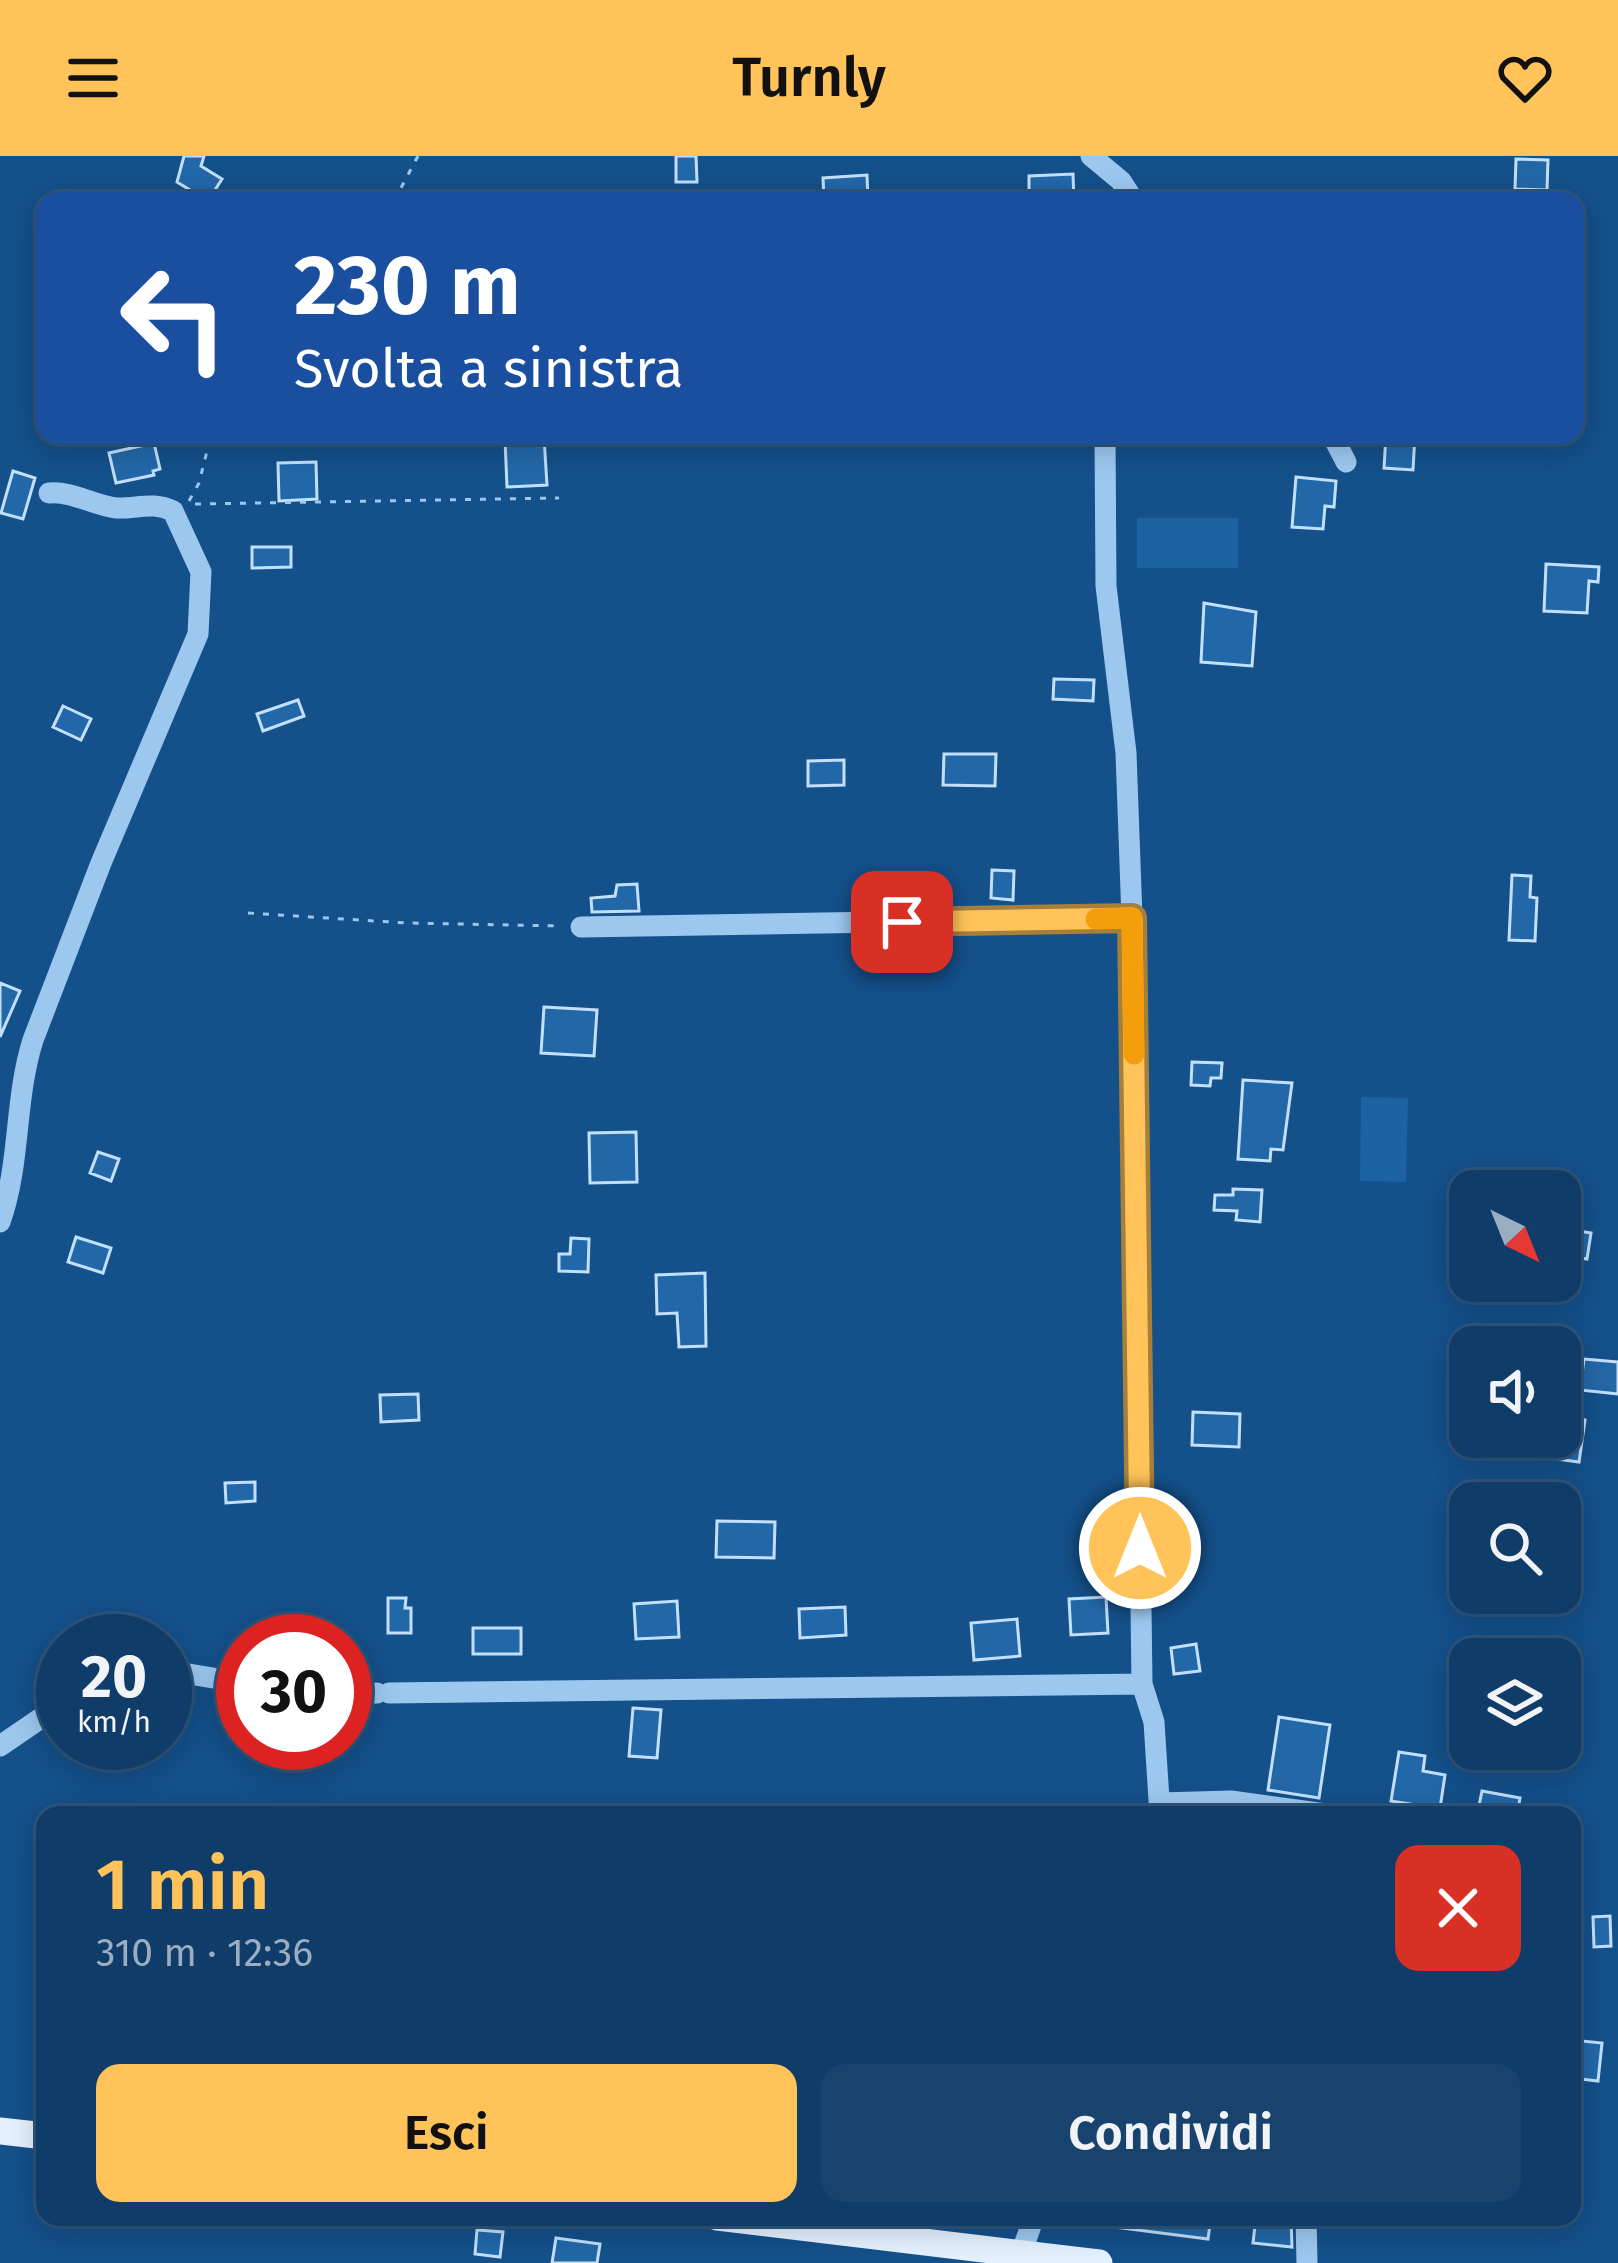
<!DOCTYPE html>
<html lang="it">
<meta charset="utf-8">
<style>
body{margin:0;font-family:"Fira Sans",sans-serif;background:#18436e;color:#f1f3f6;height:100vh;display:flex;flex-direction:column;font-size:45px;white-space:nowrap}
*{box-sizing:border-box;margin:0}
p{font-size:39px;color:#9badc0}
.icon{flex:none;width:66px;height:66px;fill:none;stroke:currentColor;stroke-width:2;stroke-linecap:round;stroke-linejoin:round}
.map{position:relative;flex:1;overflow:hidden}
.sheet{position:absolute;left:36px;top:1650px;width:1545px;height:420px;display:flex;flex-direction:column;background:#0f3c68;border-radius:24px;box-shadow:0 6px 30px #0003,0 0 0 3px #2f567c}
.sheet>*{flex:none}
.top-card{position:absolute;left:36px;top:36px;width:1548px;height:252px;border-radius:24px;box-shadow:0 6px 30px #0003,0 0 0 3px #2f567c;background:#1a4fa0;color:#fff;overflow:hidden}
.needle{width:78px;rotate:137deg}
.buttons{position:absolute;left:1449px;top:1014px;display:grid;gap:24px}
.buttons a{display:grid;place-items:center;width:132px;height:132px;border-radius:24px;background:#0f3c68;box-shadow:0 6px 30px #0003,0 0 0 3px #2f567c;font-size:60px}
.speed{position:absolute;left:36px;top:1458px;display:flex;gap:24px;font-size:60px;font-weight:700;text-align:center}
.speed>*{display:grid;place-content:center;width:156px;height:156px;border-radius:50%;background:#0f3c68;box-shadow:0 6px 30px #0003,0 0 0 3px #2f567c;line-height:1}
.speed small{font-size:30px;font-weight:400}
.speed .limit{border:18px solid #d22;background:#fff;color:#111}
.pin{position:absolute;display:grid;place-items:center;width:102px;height:102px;color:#fff;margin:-51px;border-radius:24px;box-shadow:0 6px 18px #0006}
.me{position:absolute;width:132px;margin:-66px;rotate:0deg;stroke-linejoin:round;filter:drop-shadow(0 0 9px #0008)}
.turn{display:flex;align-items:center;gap:42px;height:252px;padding:0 60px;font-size:54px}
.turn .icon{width:156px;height:156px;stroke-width:2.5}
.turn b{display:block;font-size:84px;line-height:102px}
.round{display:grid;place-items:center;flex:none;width:126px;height:126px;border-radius:24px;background:#18436e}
.overview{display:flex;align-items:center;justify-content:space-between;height:204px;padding:0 60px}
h1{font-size:72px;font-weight:600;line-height:90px;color:#ffc35a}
.cta{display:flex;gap:24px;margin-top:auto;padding:24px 60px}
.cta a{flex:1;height:138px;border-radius:24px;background:#ffc35a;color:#111;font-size:48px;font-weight:600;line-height:138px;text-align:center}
.cta a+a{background:#18436e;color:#f1f3f6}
header{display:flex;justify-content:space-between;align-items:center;height:156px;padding:0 60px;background:#ffc35a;color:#111;font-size:54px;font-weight:600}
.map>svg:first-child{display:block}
.green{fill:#1c63a4}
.building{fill:#2268a9;stroke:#c2e0fb;stroke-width:3}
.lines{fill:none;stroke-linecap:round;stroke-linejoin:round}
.path{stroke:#9cc8f0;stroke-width:3;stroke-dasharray:6 9;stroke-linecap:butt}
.minor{stroke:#9cc8f0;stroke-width:21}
.major{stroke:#e4f1ff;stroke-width:27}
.route-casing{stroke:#a67f3a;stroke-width:30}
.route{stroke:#ffc35a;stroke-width:21}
.slow{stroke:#f59e0b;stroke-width:21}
</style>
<header><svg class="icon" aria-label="menu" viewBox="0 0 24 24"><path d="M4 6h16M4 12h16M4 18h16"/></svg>Turnly<svg class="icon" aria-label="heart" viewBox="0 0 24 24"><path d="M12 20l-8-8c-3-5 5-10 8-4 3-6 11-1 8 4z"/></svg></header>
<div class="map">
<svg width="1618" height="2107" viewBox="0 0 1618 2107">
<rect width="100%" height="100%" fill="#14508a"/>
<path class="green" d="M1137,362H1238V412H1137Z
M1361,941L1408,942L1406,1026L1360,1025Z"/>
<path class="building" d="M184,0H204L201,10L222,23L208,45L177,26Z
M676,0H696L697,26H676Z
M1516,3L1548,4L1547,34L1515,33Z
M1073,18L1074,45H1029V20Z
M867,19L868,45H824L823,22Z
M1386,279H1415L1413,314L1384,312Z
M544,281L547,329L507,331L505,284Z
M154,287L160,313L153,315L154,319L116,327L109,297Z
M316,306L317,343L279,345L278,307Z
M13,315L35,322L23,363L1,357Z
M1296,321L1336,325L1334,351L1325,350L1323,373L1292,371Z
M252,391H291V411L252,412Z
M1546,408L1599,411L1598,426L1589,425L1587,457L1544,455Z
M1204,447L1256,456L1252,510L1201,506Z
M1054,523L1094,524L1093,545L1053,543Z
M298,544L304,560L263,575L257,558Z
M63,550L91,563L81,584L53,571Z
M944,598H996L995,630L943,629Z
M844,604V629L808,630V605Z
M992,714L1014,715L1013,744L991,742Z
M1512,719L1531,720L1530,741L1537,742L1535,785L1509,784Z
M637,728L639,755L592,756L591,742L615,740L617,729Z
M0,827L20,835L0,881Z
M544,851L597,854L594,900L541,897Z
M1192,906L1222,907L1221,922H1211L1210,930L1191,929Z
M1243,924L1292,927L1283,994L1271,993L1270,1005L1238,1003Z
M636,976L637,1026L590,1027L589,977Z
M98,996L119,1003L111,1025L90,1017Z
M1233,1033L1262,1034L1260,1066L1236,1064L1237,1055L1214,1054L1215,1039H1233Z
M1560,1072L1591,1077L1587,1103L1560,1099Z
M76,1081L111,1092L103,1117L68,1106Z
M571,1082L589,1083L588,1116L559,1115V1098H570Z
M705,1117L706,1190L679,1191L677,1157L657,1158L656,1119Z
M1584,1203L1618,1206V1238L1580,1234Z
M418,1238L419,1264L381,1266L380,1239Z
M1193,1256L1240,1258L1239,1291L1192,1289Z
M1560,1260L1585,1264L1579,1306L1527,1299L1530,1281H1560Z
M255,1326V1345L226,1347L225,1327Z
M717,1365L775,1366L774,1402L716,1401Z
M1106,1441L1108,1477L1071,1479L1069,1443Z
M388,1442H406L405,1452H411V1477H388Z
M677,1445L679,1481L636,1483L634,1448Z
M845,1451L846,1479L800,1482L799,1453Z
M1017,1463L1020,1500L974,1504L971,1467Z
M473,1472H521V1498H473Z
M1196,1488L1200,1515L1174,1518L1171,1492Z
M633,1552L661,1554L657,1602L629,1600Z
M1279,1561L1330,1569L1319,1642L1268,1634Z
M1399,1596L1425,1600L1423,1615L1445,1619L1439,1659H1408L1410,1648L1391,1645Z
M1482,1635L1520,1642L1517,1659H1477Z
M1610,1760L1611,1790L1594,1791L1593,1761Z
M1572,1884L1602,1887L1598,1925L1572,1922Z
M1107,2061H1211L1208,2083L1106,2070Z
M1256,2061H1291L1292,2091L1253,2087Z
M477,2074L503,2076L500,2101L475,2098Z
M556,2082L600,2088L597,2107H552Z"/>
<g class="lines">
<path class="path" d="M394,45L418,0
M189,345L199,327L211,279
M195,348L559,342
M248,757L407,767L562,770"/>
<path class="minor" d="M1091,0L1121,25L1134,45
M1105,279L1106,430L1126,597L1132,762L1142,1528L1154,1566L1160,1659
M1332,279L1346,306
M581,771L1132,762
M0,1066C21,1007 14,944 33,884L101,707L198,478L201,416L173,355C153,345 137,353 116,352C92,349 73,335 49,337
M165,1514L243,1527
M389,1537L1142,1528
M345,1538L377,1537
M0,1590L63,1547
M1160,1647L1231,1645L1333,1659
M1306,2061L1307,2107
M1021,2098L1034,2061"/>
<path class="major" d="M0,1975L45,1980
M717,2061L1099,2107"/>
</g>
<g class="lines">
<defs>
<path id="route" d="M902,766L1132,762L1140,1392"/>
</defs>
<use href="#route" class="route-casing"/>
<use href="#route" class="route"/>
<path class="slow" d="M1096,763L1132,762L1134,898"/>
</g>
</svg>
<div class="buttons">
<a><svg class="needle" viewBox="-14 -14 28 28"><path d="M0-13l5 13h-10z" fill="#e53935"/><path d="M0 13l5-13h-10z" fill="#9badc0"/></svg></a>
<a><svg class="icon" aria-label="sound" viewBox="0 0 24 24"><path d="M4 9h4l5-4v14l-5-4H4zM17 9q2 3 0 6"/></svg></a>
<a><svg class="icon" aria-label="search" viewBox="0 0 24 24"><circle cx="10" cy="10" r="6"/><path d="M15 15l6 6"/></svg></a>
<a><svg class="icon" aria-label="layers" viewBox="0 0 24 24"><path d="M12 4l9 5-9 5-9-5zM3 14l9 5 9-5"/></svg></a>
</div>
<div class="speed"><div>20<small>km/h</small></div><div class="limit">30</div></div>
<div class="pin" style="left:902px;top:766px;background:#d93025"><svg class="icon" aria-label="arrive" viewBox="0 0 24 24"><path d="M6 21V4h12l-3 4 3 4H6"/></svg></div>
<svg class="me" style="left:1140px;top:1392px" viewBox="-20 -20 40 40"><circle r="17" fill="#ffc35a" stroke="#fff" stroke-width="3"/><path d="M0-11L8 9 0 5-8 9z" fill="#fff"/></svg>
<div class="top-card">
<div class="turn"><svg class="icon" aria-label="left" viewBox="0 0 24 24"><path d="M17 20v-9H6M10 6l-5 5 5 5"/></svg><div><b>230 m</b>Svolta a sinistra</div></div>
</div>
<section class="sheet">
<div class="overview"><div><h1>1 min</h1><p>310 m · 12:36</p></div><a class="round" style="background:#d93025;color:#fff"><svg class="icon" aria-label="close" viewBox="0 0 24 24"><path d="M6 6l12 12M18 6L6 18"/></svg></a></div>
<div class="cta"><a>Esci</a><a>Condividi</a></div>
</section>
</div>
